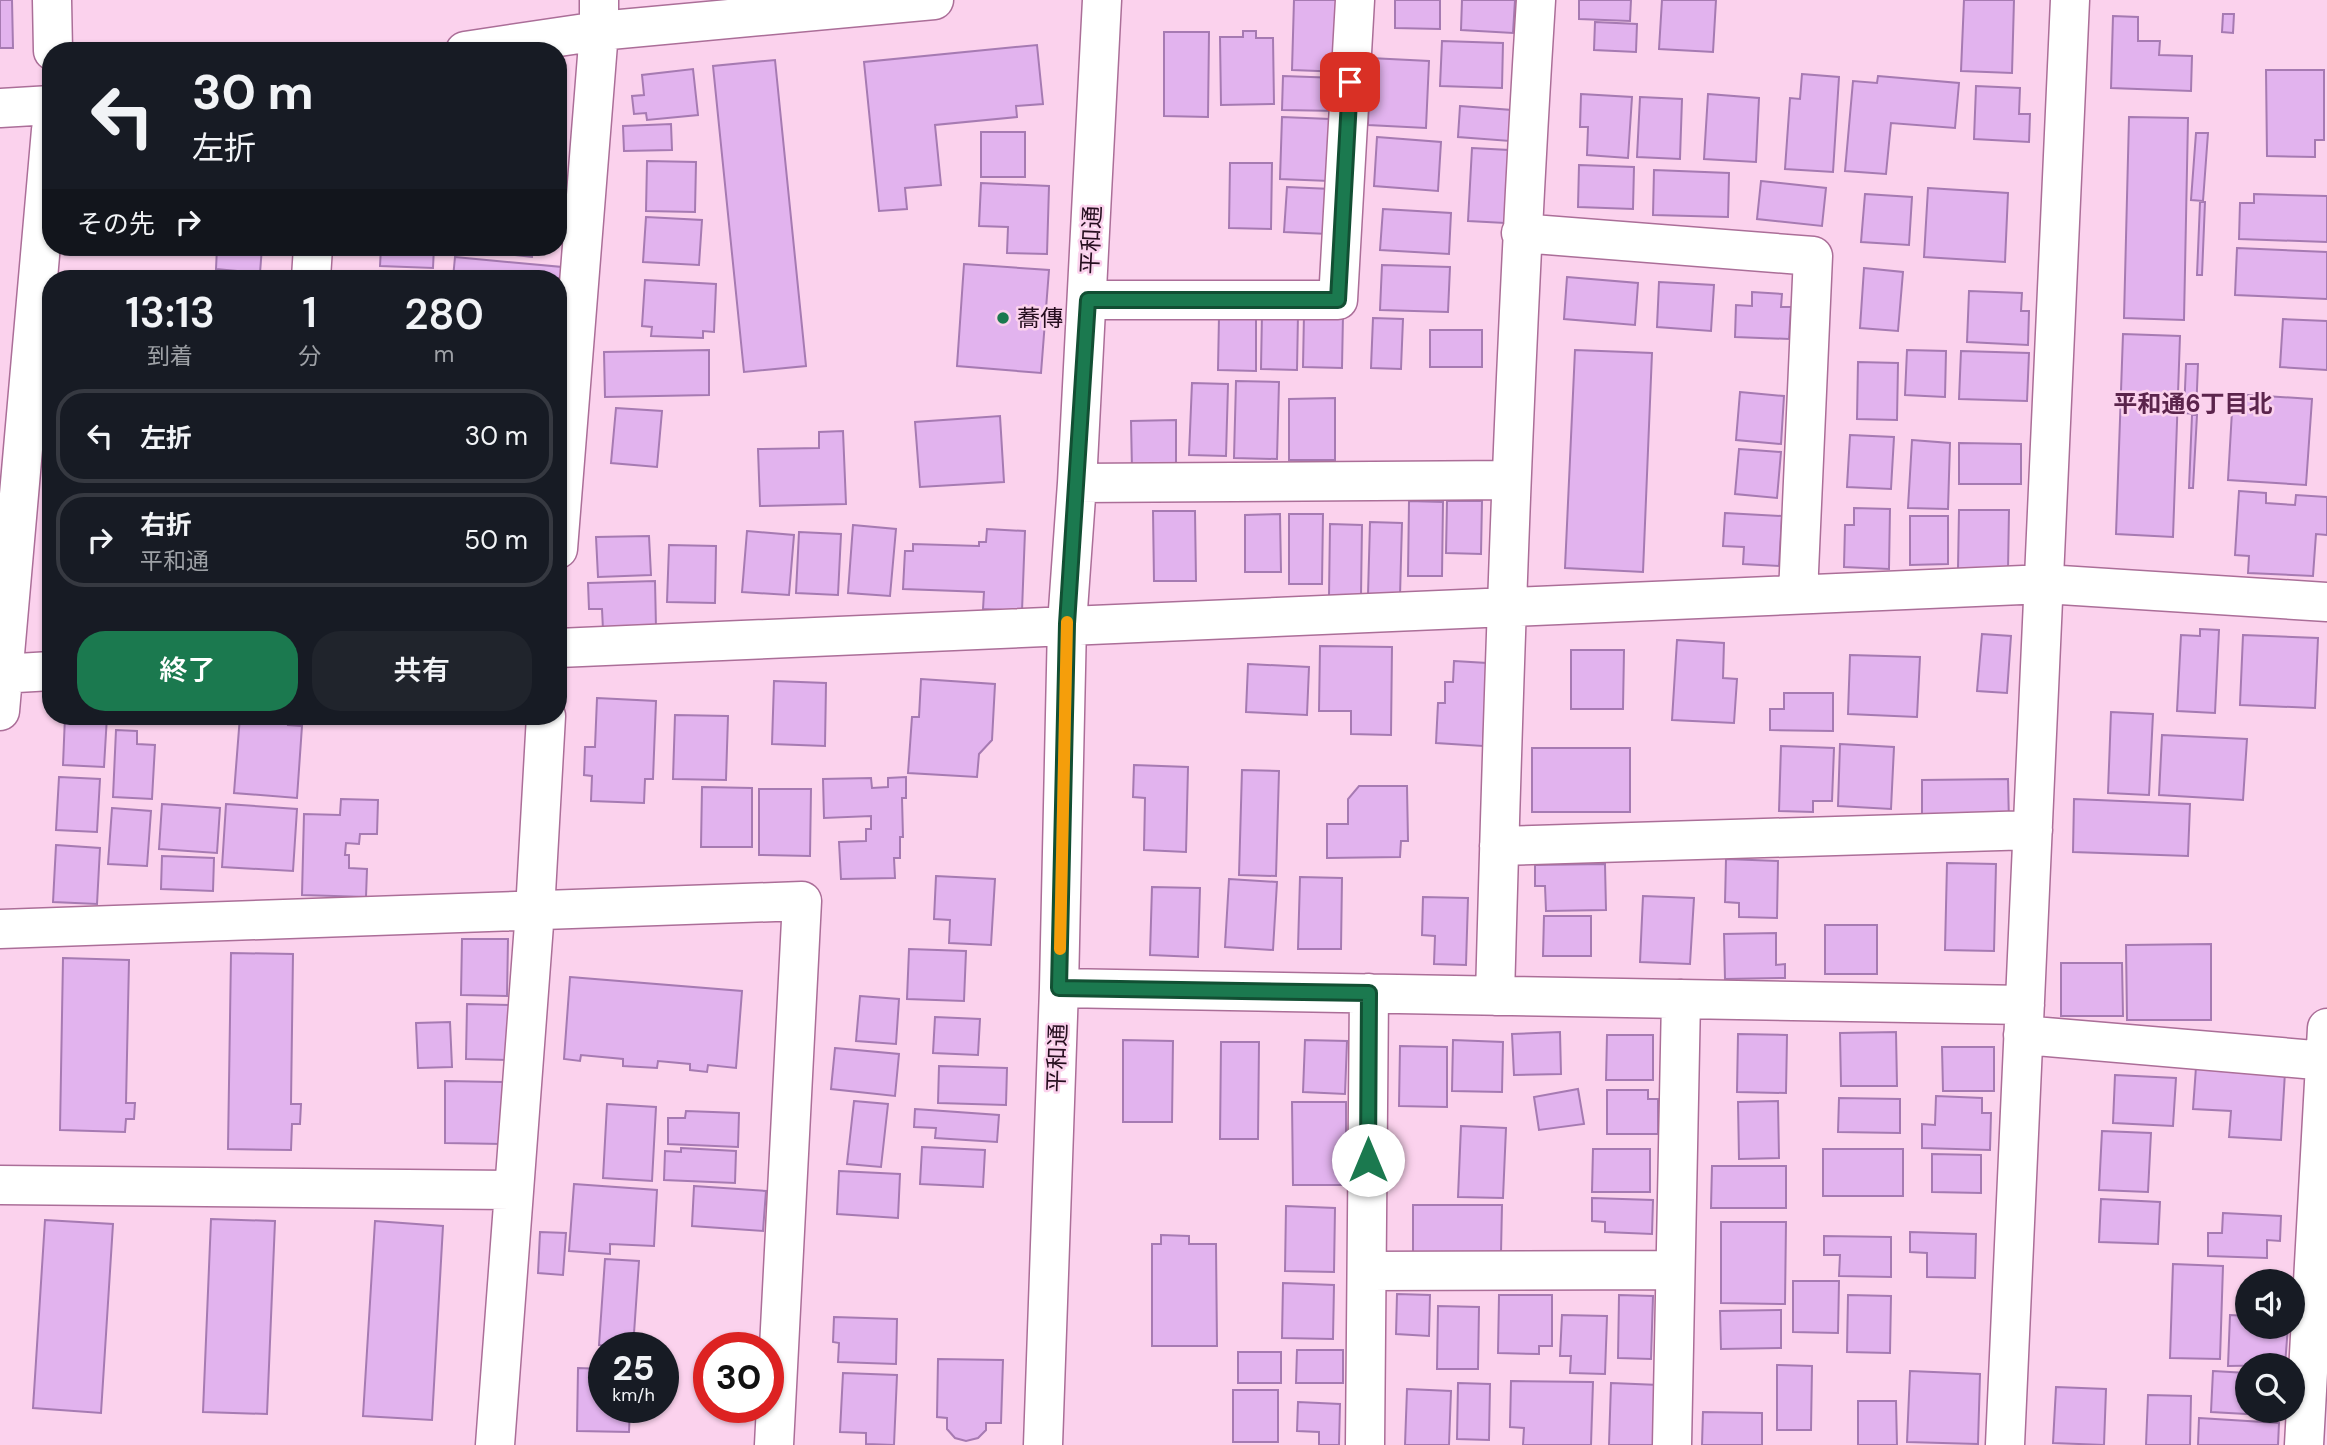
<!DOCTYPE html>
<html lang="ja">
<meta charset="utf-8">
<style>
body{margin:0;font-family:"DM Sans","Noto Sans JP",sans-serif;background:#20242c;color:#f1f3f6;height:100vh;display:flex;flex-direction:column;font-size:26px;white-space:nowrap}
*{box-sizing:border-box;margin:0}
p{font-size:23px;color:#9ea1a6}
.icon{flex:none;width:38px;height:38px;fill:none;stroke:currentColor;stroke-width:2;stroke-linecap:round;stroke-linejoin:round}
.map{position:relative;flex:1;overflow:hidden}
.panel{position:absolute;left:42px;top:270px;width:525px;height:455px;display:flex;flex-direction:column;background:#171b24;border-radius:28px;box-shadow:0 2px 5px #0004}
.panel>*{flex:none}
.hud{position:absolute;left:42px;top:42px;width:525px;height:214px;border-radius:28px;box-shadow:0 2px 5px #0004;background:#171b24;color:#f1f3f6;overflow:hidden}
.controls{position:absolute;left:2235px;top:1269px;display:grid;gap:14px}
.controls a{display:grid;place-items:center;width:70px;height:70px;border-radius:50%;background:#171b24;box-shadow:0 2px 5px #0004;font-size:35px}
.speed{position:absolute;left:588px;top:1332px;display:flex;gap:14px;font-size:35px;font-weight:700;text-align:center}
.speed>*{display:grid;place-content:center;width:91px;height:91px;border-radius:50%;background:#171b24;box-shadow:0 2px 5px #0004;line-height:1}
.speed small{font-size:18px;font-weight:400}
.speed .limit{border:10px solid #d22;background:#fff;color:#111}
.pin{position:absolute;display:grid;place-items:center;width:60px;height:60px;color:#fff;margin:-30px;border-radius:14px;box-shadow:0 4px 10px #0006}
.me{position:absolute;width:77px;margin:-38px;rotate:0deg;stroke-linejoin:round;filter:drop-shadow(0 0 5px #0008)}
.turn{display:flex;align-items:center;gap:24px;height:147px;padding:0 35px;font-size:32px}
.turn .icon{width:91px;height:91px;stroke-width:2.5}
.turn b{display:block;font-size:49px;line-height:60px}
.then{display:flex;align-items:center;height:66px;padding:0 35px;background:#0003;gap:14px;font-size:26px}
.eta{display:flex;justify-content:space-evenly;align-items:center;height:119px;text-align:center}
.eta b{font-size:42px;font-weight:600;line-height:49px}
.button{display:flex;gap:14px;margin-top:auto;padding:14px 35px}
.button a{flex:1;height:80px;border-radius:28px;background:#1b794f;color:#fff;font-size:28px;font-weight:600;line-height:80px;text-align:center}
.button a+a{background:#20242c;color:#f1f3f6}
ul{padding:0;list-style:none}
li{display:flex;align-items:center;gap:21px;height:94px;margin:0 14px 10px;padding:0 21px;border:4px solid #363941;border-radius:28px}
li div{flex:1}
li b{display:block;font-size:26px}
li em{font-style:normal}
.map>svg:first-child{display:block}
.building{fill:#e2b3ee;stroke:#a67ab2;stroke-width:2}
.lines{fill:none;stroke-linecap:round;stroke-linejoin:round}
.minor-casing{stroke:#ab6e98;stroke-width:41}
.minor{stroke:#fff;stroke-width:38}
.route-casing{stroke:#124f33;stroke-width:18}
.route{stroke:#1b794f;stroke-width:12}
.slow{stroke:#f59e0b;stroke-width:12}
.poi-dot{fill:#1b794f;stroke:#fbd2ed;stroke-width:2.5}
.labels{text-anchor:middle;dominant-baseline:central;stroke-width:5;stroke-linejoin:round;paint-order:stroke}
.street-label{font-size:23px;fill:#260e1f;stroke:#fbd2ed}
.poi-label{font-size:23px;fill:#260e1f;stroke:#fbd2ed;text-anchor:start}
.neighbourhood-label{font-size:24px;font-weight:bold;fill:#5b244c;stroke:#fbd2ed}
</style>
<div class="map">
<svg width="2327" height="1445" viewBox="0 0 2327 1445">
<rect width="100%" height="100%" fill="#fbd2ed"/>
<path class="building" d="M0,0H12L13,48H0Z
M1294,0H1346L1344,72L1292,70Z
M1395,0H1440V29L1395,28Z
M1462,0H1515L1513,33L1461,30Z
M1579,0H1631L1630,21L1579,19Z
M1662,0H1716L1713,52L1659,49Z
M1964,0H2014L2012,73L1961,71Z
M2223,14H2234L2233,33L2222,32Z
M2113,16L2138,17V41H2160L2159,55L2192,56L2191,91L2111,88Z
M1595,22L1637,24L1636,52L1594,50Z
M1243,31H1256V38H1273L1274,104L1221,105L1220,37H1243Z
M1164,32H1209L1208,117L1164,116Z
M1442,41L1503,43L1502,88L1440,86Z
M1037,45L1043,104L1016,106L1017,117L935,125L941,185L905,188L907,209L879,211L864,62Z
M1370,58L1429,61L1426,128L1368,125Z
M775,60L806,366L744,372L713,66Z
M693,69L698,115L647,120L646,113L634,114L632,96L644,95L642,75Z
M2266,70H2324V140H2315V157L2267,156Z
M1802,74L1839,77L1833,172L1785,169L1790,98L1800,99Z
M1283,76L1338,78L1337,111L1282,110Z
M1878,76L1959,83L1955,128L1891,123L1886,174L1845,171L1853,81L1877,83Z
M1976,86L2020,88L2019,114H2030L2029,142L1974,139Z
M1581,94L1632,97L1628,158L1587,155L1588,127H1580Z
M1708,94L1759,98L1756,162L1704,159Z
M558,97H566L564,144H558Z
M1640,97L1682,99L1680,159L1637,157Z
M1460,106L1512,110L1510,141L1458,137Z
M1282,117L1330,119L1329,181L1280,179Z
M2129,117L2188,118L2184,320L2124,318Z
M671,124L672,150L624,151L623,126Z
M981,132H1025V177H981Z
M2196,133H2208L2203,201L2191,200Z
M1377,137L1441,142L1438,191L1374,186Z
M1472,148L1509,150L1505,223L1468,221Z
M647,161L696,162L695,212L646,211Z
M1230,163H1272L1271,229L1229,228Z
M1579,165L1634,167L1633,209L1578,207Z
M1654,170L1729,173L1728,217L1653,215Z
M1761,181L1826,188L1822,226L1757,219Z
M981,183L1049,186L1047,254L1007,253L1008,227L979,226Z
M1287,187L1331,189L1328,234L1284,232Z
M1928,188L2008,193L2005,262L1924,257Z
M1865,194L1912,197L1909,245L1861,242Z
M2254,194L2327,196V242L2239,239L2240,203H2254Z
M2200,202H2205L2202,275H2197Z
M1383,209L1451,213L1449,254L1380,250Z
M646,217L702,220L699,265L643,262Z
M63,247H90V253L63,251Z
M217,247H262L260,273L216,269Z
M381,247H434L433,268L380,266Z
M469,247H533L532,257L469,250Z
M2237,248L2327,252V299L2235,295Z
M455,257L562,267L558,305V278H453Z
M964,264L1049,270L1041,373L957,366Z
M1382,265L1450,267L1448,312L1380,310Z
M1864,268L1903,272L1898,331L1860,328Z
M196,271L265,278H195Z
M341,271L387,273V278H340Z
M117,275L160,278H116Z
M1567,277L1638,283L1635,325L1564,319Z
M645,280L716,284L714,332L703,331V338L651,336L652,327L642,326Z
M1659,282L1714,285L1711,331L1657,327Z
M1969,291L2022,293L2021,311H2029L2028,345L1967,342Z
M1752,292L1782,294L1781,307H1791L1789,339L1735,337L1736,305L1752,306Z
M1262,313L1298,314L1297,370L1261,369Z
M1304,314L1343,315L1342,368L1303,367Z
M1219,316L1256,317V371L1218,370Z
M1373,318L1403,319L1401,369L1371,368Z
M2283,319L2327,321V370L2280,367Z
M1430,330H1482V367H1430Z
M2123,334L2180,336L2173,537L2116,534Z
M709,350V395L605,397L604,352Z
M1575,350L1652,353L1643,572L1565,568Z
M1907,350L1946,351L1945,397L1905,395Z
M1961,351L2029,353L2027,401L1959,399Z
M1858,362L1898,363L1897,420L1857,419Z
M2186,364H2198L2196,414L2184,413Z
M1236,381L1279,382L1277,459L1234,458Z
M1192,383L1228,384L1226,456L1189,455Z
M1740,392L1784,396L1781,444L1736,440Z
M2233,394L2312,399L2306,485L2228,480Z
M1335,398V460H1289V399Z
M616,408L662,411L657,467L611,463Z
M2192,415H2197L2193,488H2189Z
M1000,416L1004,482L920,487L915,422Z
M1176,420V469H1132L1131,421Z
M843,431L846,504L760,506L758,449L819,448V432Z
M1850,435L1894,437L1891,489L1847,487Z
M1912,440L1950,443L1948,509L1908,508Z
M1959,443L2021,444V484H1959Z
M1739,449L1781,452L1777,498L1735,494Z
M2239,491L2266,493V503L2295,505L2296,495L2327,497V535L2316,534L2313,576L2248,573L2249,556L2235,555Z
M1409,501L1443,502L1442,576H1408Z
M1447,501H1482L1481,554L1446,553Z
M1854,508L1890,509L1889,569L1844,567L1845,525H1854Z
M1959,510H2009L2008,570L1958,569Z
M1153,511H1195L1196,581H1154Z
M1725,513L1782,516L1779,566L1743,564L1744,547L1723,546Z
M1280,514L1281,572H1245V515Z
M1289,514H1323L1322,584H1289Z
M1910,516H1948V564L1910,565Z
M1370,522L1402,523L1400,596L1368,595Z
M1330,524L1362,525L1361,596H1329Z
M853,525L896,529L890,596L848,593Z
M987,529L1025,531L1022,611L983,609L984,592L903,589L905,551H913V544L979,546V542H986Z
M747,531L794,535L789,595L742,592Z
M799,532L841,534L838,595L796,593Z
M649,536L651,575L598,577L596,537Z
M669,545L716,546L715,603L667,602Z
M655,581L656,628L603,630L602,609H589L588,583Z
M2200,629L2219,630L2215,713L2177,711L2181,635L2200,636Z
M1982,634L2011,636L2007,693L1977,691Z
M2243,635L2318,638L2315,708L2240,705Z
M1677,640L1724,643L1723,678L1737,679L1734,723L1672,720Z
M1320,646L1392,647L1391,735L1351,734V711H1319Z
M1571,650H1624L1623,709H1571Z
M1850,655L1920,657L1917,717L1848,714Z
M1454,661L1487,663L1483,746L1436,743L1438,703H1445V682H1453Z
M1248,664L1309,667L1307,715L1246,712Z
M921,679L995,684L992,740L979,754L977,777L908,773L912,717H919Z
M774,681L826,683L825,746L772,744Z
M1784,693H1833V731L1770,730V709H1784Z
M597,698L656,701L653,779H645L644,803L591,801L592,776L584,775L585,747H595Z
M2111,712L2153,714L2149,795L2108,793Z
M675,715L728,716L726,780L673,779Z
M65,716H107L104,767L63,765Z
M240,716H289L288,725L302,726L297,798L234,793Z
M116,730L137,731V744L155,745L152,799L113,797Z
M2162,735L2247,739L2243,800L2159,795Z
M1840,744L1894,747L1891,809L1838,806Z
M1781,746L1834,748L1832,801H1813V812L1779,811Z
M1532,748H1630V812H1532Z
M1134,765L1188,767L1186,852L1144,850L1145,798L1133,797Z
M1242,770L1279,771L1276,876L1239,875Z
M59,777L100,779L97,832L56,830Z
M906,777V798H902L903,837H900V858H894L895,878L841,879L839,842L866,841V829H871V816L824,818L823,779L871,778L872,788L888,787V778Z
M2008,779L2009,823L1922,824V780Z
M1359,786H1407L1408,841H1401L1400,857L1327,858V824H1348V799Z
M702,787L752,788V847H701Z
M759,789H811L810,856L759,855Z
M341,799L378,800L377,834H360L359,844L346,843L345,855H349V868L367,869L366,897L302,895L304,814L340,815Z
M2074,799L2190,804L2188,856L2073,852Z
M162,804L220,808L217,853L159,849Z
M226,804L297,809L293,871L222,867Z
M112,808L151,811L147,866L108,864Z
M56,845L100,848L97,904L53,902Z
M162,856L214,858L213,891L161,889Z
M1726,859L1778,861L1777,918L1739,917V903L1725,902Z
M1947,863L1996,864L1994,951L1945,950Z
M1605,864L1606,910L1546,911L1545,886H1535V865Z
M936,876L995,879L991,945L949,943L950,920L934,919Z
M1300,877L1342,878L1341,949H1298Z
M1229,879L1277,882L1273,950L1225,947Z
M1152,887L1200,888L1198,957L1150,955Z
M1643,896L1694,898L1690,964L1640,962Z
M1423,897L1468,898L1466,965L1434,964L1435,936L1422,935Z
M1544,916H1591V956H1543Z
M1825,925H1877V974H1825Z
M1776,933V965L1785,964V978L1725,979L1724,934Z
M462,939H508L507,996L461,995Z
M2211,944V1020H2127L2126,945Z
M909,949L966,951L964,1001L907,999Z
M231,953L293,954L291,1104H301L300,1124H292L291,1150L228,1149Z
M63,958L129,960L126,1103H135L134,1119H126L125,1132L60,1130Z
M2061,963H2122L2123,1016H2061Z
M570,977L742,991L736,1068L708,1065L707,1072L690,1070V1064L658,1061L657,1068L623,1066V1059L581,1055L580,1061L564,1059Z
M860,996L899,999L896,1044L856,1041Z
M467,1004L509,1005V1060L466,1059Z
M935,1017L980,1019L978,1055L933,1053Z
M450,1022L452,1067L418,1068L416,1023Z
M1560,1032L1561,1074L1514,1075L1512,1034Z
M1896,1032L1897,1086H1841L1840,1033Z
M1738,1034L1787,1035L1786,1093L1737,1092Z
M1607,1035H1653V1080H1606Z
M1123,1040L1173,1041L1172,1122H1123Z
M1305,1040L1347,1041L1345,1094L1303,1092Z
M1453,1040L1503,1042L1502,1092L1452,1091Z
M1221,1042H1259L1258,1139H1220Z
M1400,1046L1447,1047V1107L1399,1106Z
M1942,1047H1994V1091H1943Z
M835,1048L899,1054L895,1096L831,1089Z
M939,1066L1007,1068L1006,1105L938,1103Z
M2196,1067L2285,1072L2281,1140L2229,1137L2231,1111L2193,1109Z
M2115,1075L2176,1078L2173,1126L2113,1123Z
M445,1081L503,1082L502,1144L445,1143Z
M1578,1089L1584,1124L1539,1130L1534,1097Z
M1607,1090H1648V1099H1658V1134H1607Z
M1936,1096L1982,1098V1113H1991L1990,1150L1922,1148V1124L1935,1125Z
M1839,1098L1900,1099V1133L1838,1132Z
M854,1101L888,1104L881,1167L847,1164Z
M1778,1101L1779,1158L1739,1159L1738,1102Z
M1292,1102H1346V1185H1293Z
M607,1104L656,1107L652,1181L603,1178Z
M915,1109L999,1115L997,1142L935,1138L936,1128L914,1127Z
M686,1111L739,1113L738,1147L668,1144V1118H685Z
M1461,1126L1506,1128L1503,1198L1458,1197Z
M2102,1131L2151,1133L2148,1192L2099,1190Z
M922,1147L985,1150L983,1187L920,1184Z
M681,1148L736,1151L735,1183L664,1180L665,1151L681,1152Z
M1593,1149H1650V1192H1592Z
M1823,1149H1903V1196H1823Z
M1932,1154L1981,1155V1193L1932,1192Z
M1712,1166H1786V1208H1711Z
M839,1171L900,1174L898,1218L837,1214Z
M574,1184L657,1190L654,1246L610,1244V1254L569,1251Z
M694,1186L766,1191L763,1231L692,1226Z
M1592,1198L1653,1200L1652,1234L1605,1232V1222L1592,1221Z
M2101,1199L2160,1202L2158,1244L2099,1242Z
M1413,1205H1502L1501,1253H1413Z
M1286,1206L1335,1208L1334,1272L1285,1271Z
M2223,1213L2281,1216L2280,1241L2267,1240V1258L2208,1256V1233H2222Z
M211,1219L275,1221L267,1414L203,1412Z
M45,1220L113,1224L101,1413L33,1408Z
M375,1221L443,1226L432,1420L363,1416Z
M1721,1222H1786L1785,1304L1721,1303Z
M540,1232L566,1233L563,1275L538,1273Z
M1910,1232L1976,1234L1975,1278L1927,1277V1253L1910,1252Z
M1161,1235L1189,1236V1244H1216L1217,1346H1152V1244H1161Z
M1824,1236L1891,1237V1277L1839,1276L1840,1255H1824Z
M605,1259L639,1261L633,1348L599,1345Z
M2173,1264L2223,1266L2220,1359L2170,1358Z
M1793,1281H1839L1838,1333L1793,1332Z
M1283,1283L1334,1285L1333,1339L1282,1338Z
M1397,1294L1430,1295L1429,1336L1396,1334Z
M1499,1295H1552V1346H1539V1354L1498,1353Z
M1619,1295L1653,1296L1651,1359L1618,1358Z
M1848,1295L1891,1296L1890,1353L1847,1352Z
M1438,1306L1479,1307L1478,1369H1437Z
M1781,1310V1348L1721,1349L1720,1311Z
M1562,1315L1607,1316L1605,1374L1570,1373L1571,1356H1560Z
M2230,1315L2247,1316V1326H2288L2285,1365L2228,1366Z
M834,1317L897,1319L896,1364L838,1362L839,1343L833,1342Z
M1297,1350H1343V1383H1296Z
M1238,1352H1281V1383H1238Z
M938,1359L1003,1360L1001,1423H986V1430L978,1438L966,1441L955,1438L947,1429V1418L937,1417Z
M1777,1365L1812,1366L1811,1430H1777Z
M578,1368L604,1369V1407H630L629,1432L577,1431Z
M1910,1371L1980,1374L1978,1444L1907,1442Z
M2213,1371L2247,1373V1410H2282V1416L2211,1412Z
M843,1373L897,1375L894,1445L866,1444V1433L840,1432Z
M1511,1381L1593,1382L1591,1445H1523L1524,1428L1510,1427Z
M1458,1383L1490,1384L1489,1440L1457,1439Z
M1611,1383L1659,1385L1657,1445H1609Z
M2056,1387L2106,1389L2104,1445L2053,1443Z
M1407,1389L1451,1391L1449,1445H1405Z
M1233,1390H1278V1442H1233Z
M2148,1395L2191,1396L2190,1445H2146Z
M1858,1401H1896L1897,1445H1858Z
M1298,1402L1340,1404L1339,1445H1319V1432L1297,1431Z
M1703,1412L1762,1413V1445H1702Z
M2199,1418L2279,1423L2278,1445H2198Z"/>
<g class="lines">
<defs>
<path id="minor" d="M52,0L53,51
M465,51L599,31L934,0
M0,108L51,105
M1521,233L1813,256L1798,594
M311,278L313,247
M1088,300H1338L1355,0
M1077,483L1511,480
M558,549L599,31V0
M558,648L2045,584L2327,602
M0,674L51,671
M0,711L51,130
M1499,846L2033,830
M0,929L802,901L774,1445
M1059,988L2025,1005
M1495,996C1504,664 1515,332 1536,0
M2023,1035L2327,1061
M0,1185L513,1190
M1367,1271L1674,1270
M495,1445L535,911L546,716
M1043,1445L1059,988L1067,624L1077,483L1102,0
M1365,1445L1369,993
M1672,1445L1681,999
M2005,1445L2070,0
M2304,1445L2327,1028"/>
</defs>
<use href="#minor" class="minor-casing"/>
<use href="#minor" class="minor"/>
</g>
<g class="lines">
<defs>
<path id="route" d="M1350,82L1338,300H1088L1067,624L1059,988L1369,993L1368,1160"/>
</defs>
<use href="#route" class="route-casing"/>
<use href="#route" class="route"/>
<path class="slow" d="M1060,949L1067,622"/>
</g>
<circle class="poi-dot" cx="1003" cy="318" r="7"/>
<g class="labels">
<g class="street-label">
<text transform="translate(1091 240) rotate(-87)">平和通</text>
<text transform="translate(1057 1058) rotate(-88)">平和通</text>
</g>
<g class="poi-label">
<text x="1017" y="318">蕎傳</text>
</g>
<g class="neighbourhood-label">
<text x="2193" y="403">平和通6丁目北</text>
</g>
</g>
</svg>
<div class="controls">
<a><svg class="icon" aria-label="sound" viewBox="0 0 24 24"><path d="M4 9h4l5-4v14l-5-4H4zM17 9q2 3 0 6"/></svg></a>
<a><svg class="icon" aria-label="search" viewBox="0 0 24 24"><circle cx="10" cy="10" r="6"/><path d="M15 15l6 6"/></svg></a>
</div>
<div class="speed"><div>25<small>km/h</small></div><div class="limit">30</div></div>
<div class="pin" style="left:1350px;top:82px;background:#d93025"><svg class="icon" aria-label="arrive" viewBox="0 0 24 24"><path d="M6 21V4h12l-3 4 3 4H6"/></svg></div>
<svg class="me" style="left:1368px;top:1160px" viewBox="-20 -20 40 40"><circle r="19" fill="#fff"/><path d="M0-13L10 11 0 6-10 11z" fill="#1b794f"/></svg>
<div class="hud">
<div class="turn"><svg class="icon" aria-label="left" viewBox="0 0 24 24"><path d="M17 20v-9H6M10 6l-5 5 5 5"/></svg><div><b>30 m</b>左折</div></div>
<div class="then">その先<svg class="icon" aria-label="right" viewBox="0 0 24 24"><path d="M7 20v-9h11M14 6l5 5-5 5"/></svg></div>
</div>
<section class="panel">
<div class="eta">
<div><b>13:13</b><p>到着</p></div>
<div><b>1</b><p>分</p></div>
<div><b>280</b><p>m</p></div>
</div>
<ul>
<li><svg class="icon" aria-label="left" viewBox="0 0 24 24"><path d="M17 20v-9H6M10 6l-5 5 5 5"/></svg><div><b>左折</b></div><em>30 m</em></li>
<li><svg class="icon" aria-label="right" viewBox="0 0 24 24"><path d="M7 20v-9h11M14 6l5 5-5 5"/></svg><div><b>右折</b><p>平和通</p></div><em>50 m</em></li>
</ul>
<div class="button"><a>終了</a><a>共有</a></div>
</section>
</div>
